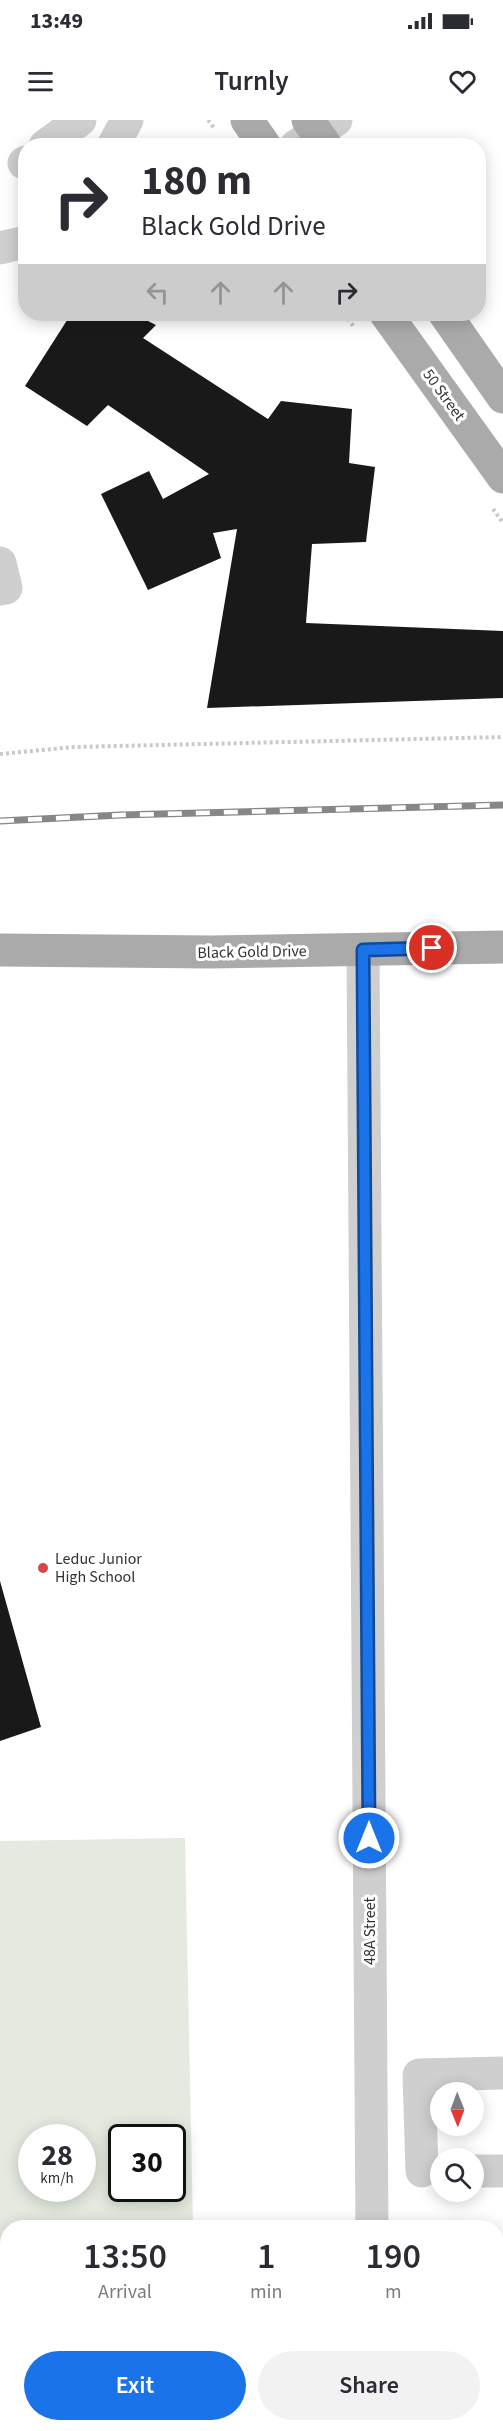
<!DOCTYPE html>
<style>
body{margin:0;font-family:"Source Sans 3",sans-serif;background:#f2f2f3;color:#2b2b33;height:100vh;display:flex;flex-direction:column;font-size:22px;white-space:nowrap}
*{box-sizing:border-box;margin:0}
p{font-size:20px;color:#7c7c81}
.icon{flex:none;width:33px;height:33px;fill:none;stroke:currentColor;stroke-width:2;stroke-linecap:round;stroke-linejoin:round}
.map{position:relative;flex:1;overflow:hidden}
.sheet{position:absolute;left:0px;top:2100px;width:504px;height:212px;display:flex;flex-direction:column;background:#fff;border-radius:24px 24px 0 0;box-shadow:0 3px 15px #0003}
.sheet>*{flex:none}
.banner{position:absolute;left:18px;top:18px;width:468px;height:183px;border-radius:24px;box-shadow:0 3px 15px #0003;background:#fff;color:#2b2b33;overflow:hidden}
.needle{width:39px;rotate:179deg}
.controls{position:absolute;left:430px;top:1962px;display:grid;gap:12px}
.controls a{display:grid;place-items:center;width:54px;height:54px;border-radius:50%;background:#fff;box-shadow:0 3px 15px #0003;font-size:30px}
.speed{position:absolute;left:18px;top:2004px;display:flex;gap:12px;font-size:30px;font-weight:700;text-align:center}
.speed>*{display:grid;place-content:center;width:78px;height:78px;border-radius:50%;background:#fff;box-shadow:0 3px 15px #0003;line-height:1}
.speed small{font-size:15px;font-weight:400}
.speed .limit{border:3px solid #111;border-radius:9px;background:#fff;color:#111}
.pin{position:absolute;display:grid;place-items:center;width:51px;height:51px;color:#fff;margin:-26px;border:3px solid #fff;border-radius:50%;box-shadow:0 2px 6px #0007}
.me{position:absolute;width:66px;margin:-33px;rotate:0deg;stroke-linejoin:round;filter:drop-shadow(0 0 4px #0008)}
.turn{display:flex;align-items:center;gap:21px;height:126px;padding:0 24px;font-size:27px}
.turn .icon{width:78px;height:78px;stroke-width:2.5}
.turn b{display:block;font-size:42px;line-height:51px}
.lanes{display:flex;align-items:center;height:57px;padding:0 24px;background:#0003;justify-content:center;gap:30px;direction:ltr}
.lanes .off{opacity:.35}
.eta{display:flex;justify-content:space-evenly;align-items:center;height:102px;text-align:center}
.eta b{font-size:36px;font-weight:600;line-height:42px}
.button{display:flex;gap:12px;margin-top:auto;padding:12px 24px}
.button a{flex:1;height:69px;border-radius:36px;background:#1a73e8;color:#fff;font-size:24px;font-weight:600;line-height:69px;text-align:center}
.button a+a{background:#f2f2f3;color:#2b2b33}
.status{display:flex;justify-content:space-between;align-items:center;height:42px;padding:0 30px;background:#fff;direction:ltr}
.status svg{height:16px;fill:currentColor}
header{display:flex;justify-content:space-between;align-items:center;height:78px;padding:0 24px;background:#fff;font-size:27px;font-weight:600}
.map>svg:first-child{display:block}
.green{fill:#e4eadf;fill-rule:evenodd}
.building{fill:#191919}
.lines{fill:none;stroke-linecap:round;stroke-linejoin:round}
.path{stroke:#c9c9c9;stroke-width:4;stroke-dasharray:3 3;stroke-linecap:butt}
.minor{stroke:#cfcfcf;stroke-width:33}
.major{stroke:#aaa;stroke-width:33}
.rail-casing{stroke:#878787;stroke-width:7}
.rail{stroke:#fff;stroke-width:4.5;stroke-dasharray:14;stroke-linecap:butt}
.route-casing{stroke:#114b97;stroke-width:15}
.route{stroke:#1a73e8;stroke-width:10}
.poi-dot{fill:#d74646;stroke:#fff;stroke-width:2}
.labels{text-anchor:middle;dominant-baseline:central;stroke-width:6;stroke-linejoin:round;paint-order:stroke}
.street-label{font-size:16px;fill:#323232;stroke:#fff}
.poi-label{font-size:16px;fill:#323232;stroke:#fff;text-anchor:start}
</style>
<div class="status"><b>13:49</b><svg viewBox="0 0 49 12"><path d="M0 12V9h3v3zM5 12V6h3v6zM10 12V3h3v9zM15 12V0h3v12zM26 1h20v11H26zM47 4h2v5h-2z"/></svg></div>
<header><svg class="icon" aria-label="menu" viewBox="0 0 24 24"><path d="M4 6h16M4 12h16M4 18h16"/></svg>Turnly<svg class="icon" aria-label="heart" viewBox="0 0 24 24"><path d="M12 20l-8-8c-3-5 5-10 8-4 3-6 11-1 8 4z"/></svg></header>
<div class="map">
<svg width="503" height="2311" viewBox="0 0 503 2311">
<rect width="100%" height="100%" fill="#fff"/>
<path class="green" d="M185,1718L193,2107L8,2108V2265H0V1721ZM32,2018H82V2068H32ZM122,2018H172V2068H122Z
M497,2279H503V2311H421V2304H496Z"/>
<path class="building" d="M71,194H134L156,205L143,218L268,299L281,281L352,289L349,343L375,347L366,422L312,424L306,503L503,511V578L207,588L237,409L213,413L221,438L148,470L101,374L149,351L163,379L209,354L108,285L87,306L25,266Z
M0,1461L41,1607L0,1621Z"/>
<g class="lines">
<path class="path" d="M208,0L214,8
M344,194L354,207
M493,389L503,403
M0,634L74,627L503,617"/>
<path class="minor" d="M45,26L80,0
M113,26L127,0
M296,26L336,0
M24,43L26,42
M0,128L26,122
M0,443L6,468L0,469
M363,830L372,2108
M422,2051L419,1955L503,1953
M474,2051H503
M496,2143H503
M496,2225L503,2224
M374,2304V2311"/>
<path class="major" d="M247,0L265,26
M308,0L326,26
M386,194L503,357
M445,194L503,277
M0,830L211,832L503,827"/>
<defs>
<path id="rail" d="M0,701L121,695L503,685"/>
</defs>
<use href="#rail" class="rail-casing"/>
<use href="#rail" class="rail"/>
</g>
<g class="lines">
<defs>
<path id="route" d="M369,1718L363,830L432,828"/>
</defs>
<use href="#route" class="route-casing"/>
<use href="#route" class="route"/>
</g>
<circle class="poi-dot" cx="43" cy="1448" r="6"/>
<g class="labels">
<g class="street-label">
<text transform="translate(444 275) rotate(54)">50 Street</text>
<text transform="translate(252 832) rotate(-1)">Black Gold Drive</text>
<text transform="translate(370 1811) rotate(-90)">48A Street</text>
</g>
<g class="poi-label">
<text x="55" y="1439">Leduc Junior<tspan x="55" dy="18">High School</tspan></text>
</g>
</g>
</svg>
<div class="controls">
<a><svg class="needle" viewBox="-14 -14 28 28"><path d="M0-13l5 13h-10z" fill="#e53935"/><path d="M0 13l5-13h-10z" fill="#7c7c81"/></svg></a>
<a><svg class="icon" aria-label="search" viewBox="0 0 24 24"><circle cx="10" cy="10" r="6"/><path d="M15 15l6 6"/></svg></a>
</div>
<div class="speed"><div>28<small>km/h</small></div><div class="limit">30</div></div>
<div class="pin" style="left:432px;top:828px;background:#d93025"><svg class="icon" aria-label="arrive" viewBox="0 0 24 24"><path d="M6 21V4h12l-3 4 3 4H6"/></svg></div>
<svg class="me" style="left:369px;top:1718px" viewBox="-20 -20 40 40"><circle r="17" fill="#1a73e8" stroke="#fff" stroke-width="3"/><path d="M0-11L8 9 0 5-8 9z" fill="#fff"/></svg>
<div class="banner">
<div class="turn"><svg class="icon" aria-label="right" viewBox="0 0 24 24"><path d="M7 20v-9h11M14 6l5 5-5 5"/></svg><div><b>180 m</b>Black Gold Drive</div></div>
<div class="lanes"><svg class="icon off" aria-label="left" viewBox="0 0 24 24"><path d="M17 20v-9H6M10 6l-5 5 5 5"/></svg><svg class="icon off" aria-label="ahead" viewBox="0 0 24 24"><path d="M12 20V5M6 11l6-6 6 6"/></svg><svg class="icon off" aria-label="ahead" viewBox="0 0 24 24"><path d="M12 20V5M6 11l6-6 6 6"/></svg><svg class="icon" aria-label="right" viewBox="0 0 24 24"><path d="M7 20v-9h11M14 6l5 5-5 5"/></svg></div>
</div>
<section class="sheet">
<div class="eta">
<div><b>13:50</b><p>Arrival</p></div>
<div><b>1</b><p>min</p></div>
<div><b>190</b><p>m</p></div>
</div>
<div class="button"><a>Exit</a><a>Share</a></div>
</section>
</div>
